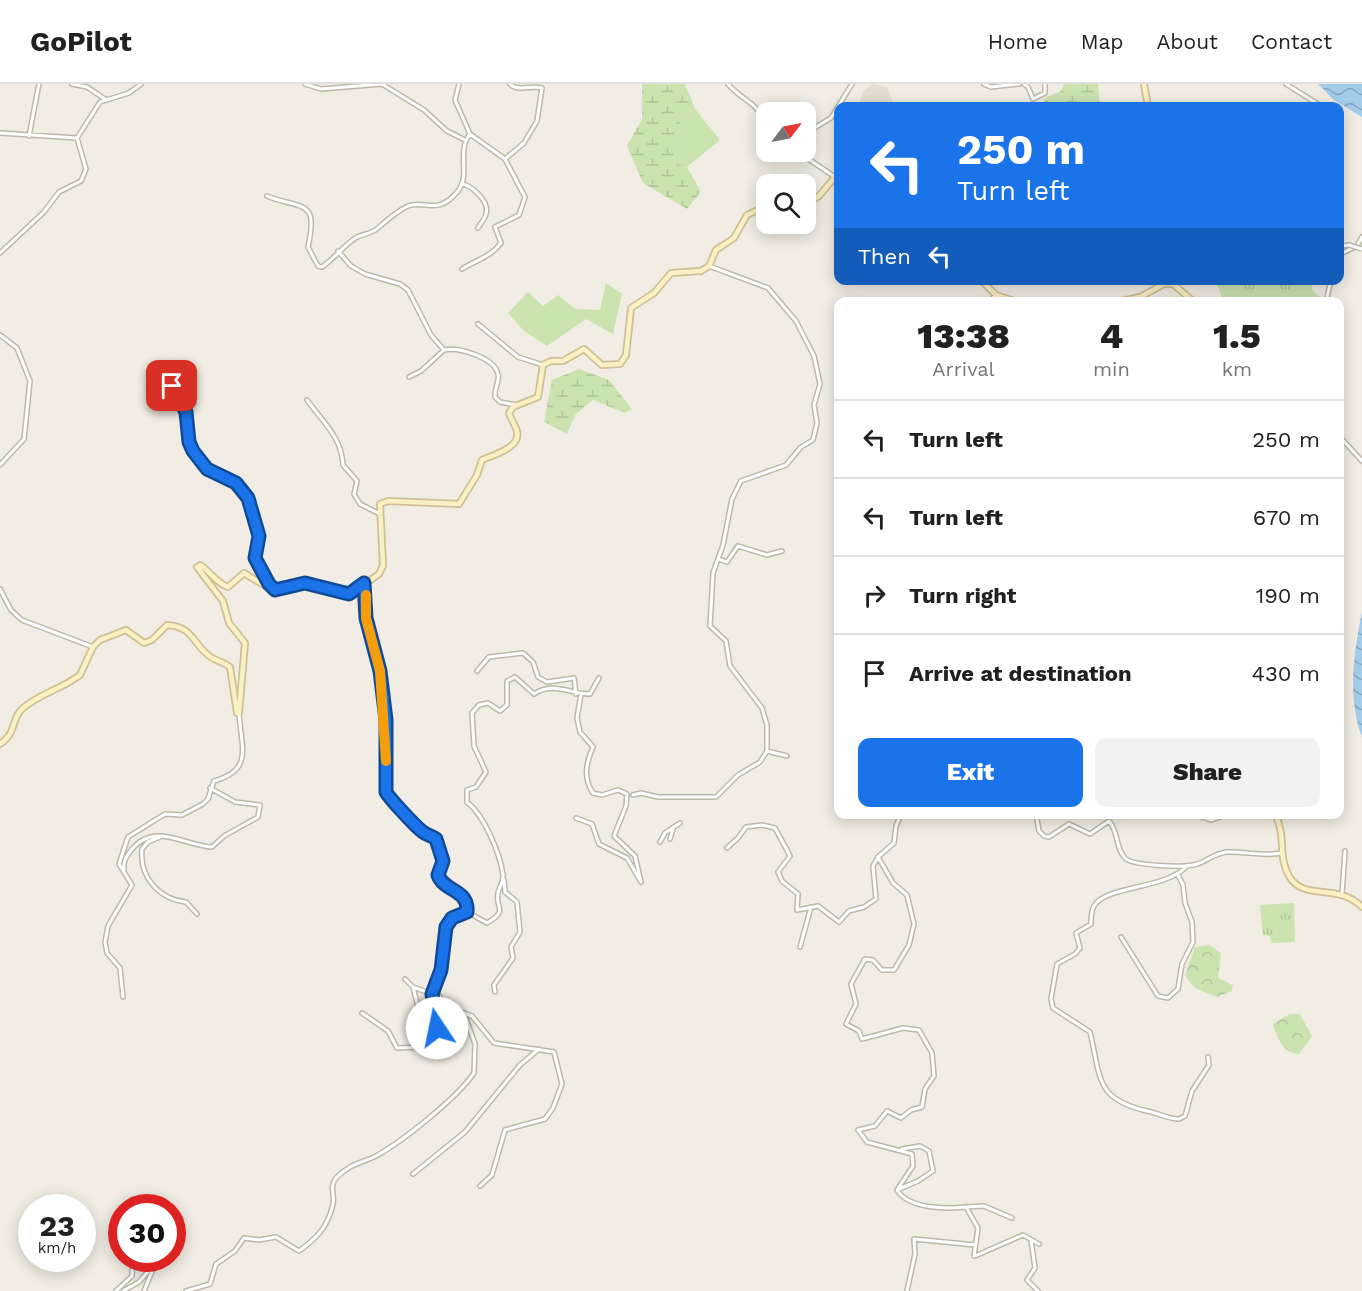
<!DOCTYPE html>
<style>
body{margin:0;font-family:"Work Sans",sans-serif;background:#f2f2f2;color:#202124;height:100vh;display:flex;flex-direction:column;font-size:22px;white-space:nowrap}
*{box-sizing:border-box;margin:0}
p{font-size:20px;color:#757577}
.icon{flex:none;width:33px;height:33px;fill:none;stroke:currentColor;stroke-width:2;stroke-linecap:round;stroke-linejoin:round}
.map{position:relative;flex:1;overflow:hidden}
.sheet{position:absolute;left:834px;top:213px;width:510px;height:522px;display:flex;flex-direction:column;background:#fff;border-radius:12px;box-shadow:0 3px 15px #0003}
.sheet>*{flex:none}
.hud{position:absolute;left:834px;top:18px;width:510px;height:183px;border-radius:12px;box-shadow:0 3px 15px #0003;background:#1a73e8;color:#fff;overflow:hidden}
.needle{width:39px;rotate:58deg}
.buttons{position:absolute;left:756px;top:18px;display:grid;gap:12px}
.buttons a{display:grid;place-items:center;width:60px;height:60px;border-radius:12px;background:#fff;box-shadow:0 3px 15px #0003;font-size:30px}
.speed{position:absolute;left:18px;top:1110px;display:flex;gap:12px;font-size:30px;font-weight:700;text-align:center}
.speed>*{display:grid;place-content:center;width:78px;height:78px;border-radius:50%;background:#fff;box-shadow:0 3px 15px #0003;line-height:1}
.speed small{font-size:15px;font-weight:400}
.speed .limit{border:9px solid #d22;background:#fff;color:#111}
.pin{position:absolute;display:grid;place-items:center;width:51px;height:51px;color:#fff;margin:-26px;border-radius:12px;box-shadow:0 3px 9px #0006}
.me{position:absolute;width:66px;margin:-33px;rotate:349deg;stroke-linejoin:round;filter:drop-shadow(0 0 4px #0008)}
.turn{display:flex;align-items:center;gap:21px;height:126px;padding:0 24px;font-size:27px}
.turn .icon{width:78px;height:78px;stroke-width:2.5}
.turn b{display:block;font-size:42px;line-height:51px}
.then{display:flex;align-items:center;height:57px;padding:0 24px;background:#0003;gap:12px;font-size:22px}
.eta{display:flex;justify-content:space-evenly;align-items:center;height:102px;text-align:center}
.eta b{font-size:36px;font-weight:800;line-height:42px}
.action{display:flex;gap:12px;margin-top:auto;padding:12px 24px}
.action a{flex:1;height:69px;border-radius:12px;background:#1a73e8;color:#fff;font-size:24px;font-weight:800;line-height:69px;text-align:center}
.action a+a{background:#f2f2f2;color:#202124}
ul{padding:0;list-style:none}
li{display:flex;align-items:center;gap:18px;height:78px;padding:0 24px;border-top:2px solid #e0e0e0}
li div{flex:1}
li b{display:block;font-size:22px}
li em{font-style:normal}
header{display:flex;align-items:center;gap:36px;box-sizing:border-box;height:84px;padding:0 30px;background:#fff;border-bottom:2px solid #e0e0e0}
header strong{font-size:28px}
nav{display:flex;gap:33px;margin-inline-start:auto;font-size:21px}
.map>svg:first-child{display:block}
.residential{fill:#e4dfd2}
.grass{fill:#cae3af}
.forest{fill:url(#forest-crowns)}
.wetland{fill:url(#wetland-marsh)}
.park{fill:url(#park-tufts)}
.water{fill:url(#water-waves)}
.lines{fill:none;stroke-linecap:round;stroke-linejoin:round}
.street-casing{stroke:#beb8aa;stroke-width:6}
.secondary-casing{stroke:#cec196;stroke-width:8}
.street{stroke:#fff;stroke-width:3}
.secondary{stroke:#fbefc4;stroke-width:4.5}
.street-bridge-casing{stroke:#beb8aa;stroke-width:6;stroke-linecap:butt}
.street-bridge{stroke:#fff;stroke-width:3}
.route-casing{stroke:#114b97;stroke-width:15}
.route{stroke:#1a73e8;stroke-width:10}
.slow{stroke:#f59e0b;stroke-width:10}
</style>
<header>
<strong>GoPilot</strong>
<nav><a>Home</a><a>Map</a><a>About</a><a>Contact</a></nav>
</header>
<div class="map">
<svg width="1362" height="1207" viewBox="0 0 1362 1207">
<defs>
<pattern id="forest-crowns" width="20" height="18" patternUnits="userSpaceOnUse" patternTransform="scale(1.5)"><rect width="20" height="18" fill="#cae3af"/><path d="M2 6a3 3 0 1 1 6 0M12 15a3 3 0 1 1 6 0" fill="none" stroke="#afc497"/></pattern>
<pattern id="wetland-marsh" width="20" height="14" patternUnits="userSpaceOnUse" patternTransform="scale(1.5)"><rect width="20" height="14" fill="#cae3af"/><path d="M1 5h8M5 5V1M11 12h8M15 12V8" fill="none" stroke="#afc497"/></pattern>
<pattern id="park-tufts" width="24" height="20" patternUnits="userSpaceOnUse" patternTransform="scale(1.5)"><rect width="24" height="20" fill="#cae3af"/><path d="M3 7l-1-3M5 7V3M7 7l1-3M15 17l-1-3M17 17v-4M19 17l1-3" fill="none" stroke="#afc497"/></pattern>
<pattern id="water-waves" width="16" height="10" patternUnits="userSpaceOnUse" patternTransform="scale(1.5)"><rect width="16" height="10" fill="#a3cceb"/><path d="M0 5q4-4 8 0t8 0" fill="none" stroke="#86a7bf"/></pattern>
</defs>
<rect width="100%" height="100%" fill="#f1ede4"/>
<path class="residential" d="M873,0L887,3L893,18L890,22H858L863,7Z"/>
<path class="grass" d="M695,25L720,56L687,83L677,80L674,75L681,32Z
M606,199L622,210L613,250L586,235L547,262L524,247L508,229L528,208L543,222L558,211L575,225L600,226Z"/>
<path class="forest" d="M1209,861L1221,869L1218,894L1233,901L1232,907L1217,913L1195,904L1185,892L1195,863Z
M1290,930H1300L1312,952L1299,970C1284,970 1276,953 1273,940Z"/>
<path class="wetland" d="M642,0H685L695,25L681,32L674,75L677,80L687,83L700,106V109L687,125L643,99L627,62L642,35Z
M1064,0H1098L1100,22H1041L1047,13L1061,7Z
M579,285L609,296L632,325L625,329L593,316L575,331L567,350L544,338L552,296Z"/>
<path class="park" d="M1216,197H1310L1313,207L1324,217H1223Z
M1294,819L1295,858L1271,859L1270,852L1263,851L1260,821Z"/>
<path class="water" d="M1318,0H1362V33L1334,16Z
M1362,528V653C1347,614 1354,567 1362,528Z"/>
<g class="lines">
<defs>
<path id="street" d="M72,0L87,3L105,15
M305,0L321,5L382,0L424,26L447,47L465,56
M459,0L455,16L470,50L505,75L525,113L519,131L495,143L501,159C491,173 476,176 462,185
M728,0C741,16 761,20 766,42
M984,0L991,3L1019,0
M1024,0L1028,3L1033,15L1045,9V0
M1286,0L1321,22
M0,49L77,54
M806,49L831,34L852,0
M29,52L39,0
M77,54L100,18L129,9L141,0
M798,68L835,93
M505,75L524,59L537,37L542,4C532,1 517,8 510,0
M463,100C473,103 490,118 486,130C485,135 480,140 478,144
M267,112C302,126 319,114 308,163L318,182L322,183C335,174 344,161 357,153C364,150 373,149 378,144C387,136 397,127 408,122C425,115 437,133 458,107C471,90 456,67 470,50
M338,167L351,182L365,190L400,200L408,206L431,251L444,266
M1340,168L1342,162L1349,161
M0,169L44,128L59,108L81,97L86,85L77,54
M1340,170L1357,162L1362,153
M709,182L768,204L796,237L814,272L820,300L814,321L817,339L813,356L801,363L786,381L741,397L732,415L723,461L713,489L710,542L726,557L730,582L762,624L767,641V667L787,672
M989,218L996,211
M1326,218L1331,196
M478,240L518,273L543,281
M0,251L17,264L30,297L24,355L0,381
M409,293L421,287L444,266C458,263 494,273 498,290C500,297 494,305 495,313L500,318L516,321
M172,302L186,328L189,358L193,367L207,385L236,399L248,414L259,452L255,474L274,505
M307,316C323,338 342,354 343,381L357,397L354,410L360,420L378,429
M1340,353L1362,377
M718,475L727,478L738,462L767,471L782,467
M0,505L11,526L22,536L93,563
M477,587L489,573L523,569L533,578L538,593L547,598L574,594L576,610
M633,711L641,709L658,713H716L738,691L760,678L767,667
M1036,730L1039,747L1044,752L1049,753L1069,740L1090,750L1109,737C1119,748 1115,764 1125,774C1133,782 1186,784 1197,780C1207,777 1215,769 1227,768C1245,767 1262,773 1281,769
M1193,730L1211,736L1230,730
M576,734L592,740L599,760L627,774L641,798L635,772L614,752L626,722L627,710L618,706L602,711L593,709C583,694 586,679 593,663L580,648L577,634L581,610
M162,752L148,758L142,765C139,793 159,815 186,818L197,830
M670,755L673,745
M660,758L665,749L680,739
M727,764L738,754L746,743L762,741L775,744L790,772L778,788L782,797L798,810L797,826L818,822L839,838L849,827L864,823L876,815L873,782L878,773L894,759L896,742L901,730
M878,773L893,799L907,811L914,840L909,861L894,886H882L873,876L865,875L851,900L856,920L846,940L859,947L862,955L903,944L919,946L932,969L934,992L925,1005L922,1023L911,1026L901,1034L887,1027L875,1042L858,1046L867,1058L912,1070L913,1082L897,1106C909,1125 945,1125 966,1123
M1187,782C1165,806 1106,801 1094,822C1091,827 1091,835 1091,840L1076,849L1080,864L1075,870L1057,880L1051,915L1053,924L1090,948C1101,994 1095,1015 1147,1027C1158,1029 1168,1035 1179,1035L1185,1032L1192,1007L1209,981L1208,973
M124,786C123,777 126,773 132,765C155,738 183,761 212,763L224,752L258,733L260,721L235,718L210,704
M1342,810L1345,767
M467,828L487,839C509,826 495,825 498,809C499,803 504,798 503,791C500,769 484,731 467,718V706L476,703L486,688L474,662L472,629L479,621L488,619L500,627L507,621V597L515,593L534,610C553,597 570,610 590,610L599,594
M1121,853L1158,912L1168,914L1178,905L1182,880L1193,858L1192,838L1185,819L1183,801L1178,791
M800,863L811,823
M413,903L418,923
M495,908L494,901L513,874L511,863L520,848L517,818L505,808L504,796
M123,913L120,884L107,869L105,858L108,842L132,801L119,780L128,753L165,730L182,731L203,720L208,715L214,697C254,686 241,663 239,629
M425,928L431,910
M362,929L388,947L397,964L425,963L440,951L432,910L413,903L405,895
M464,929L472,932L494,959L554,968L562,1000L553,1024L545,1035L505,1046L492,1091L480,1102
M413,1090L465,1048L520,981L539,965
M899,1105L918,1097L933,1087L929,1067L920,1062L902,1065
M1031,1156L1035,1184L1027,1196L1038,1207
M974,1172L978,1144L966,1123L984,1122L1012,1134
M975,1172L1023,1151L1039,1160
M116,1207L132,1192L133,1174
M123,1207L139,1198L156,1178L144,1207
M186,1207L210,1200L216,1180L235,1167L244,1154L259,1156L276,1153L299,1167C317,1154 328,1143 333,1120C335,1110 329,1103 336,1094C348,1081 361,1079 376,1072C403,1057 457,1014 474,989L475,960L464,929L447,924L434,904L441,886L445,843L452,834L467,828C470,805 445,808 438,791L443,778L436,755C432,752 427,751 423,748C417,744 389,714 386,708V636L380,587L366,534L365,501
M907,1207L915,1170L914,1155L975,1161"/>
<path id="secondary" d="M1144,0L1148,22
M806,120L819,112L835,93L838,94
M981,196L996,211L1017,218
M1173,200L1194,218
M1117,218L1140,213L1164,200H1173
M0,660C17,649 11,635 22,625C40,609 62,605 80,591L93,563L100,556L126,546L144,559L152,556L167,541C193,543 192,558 208,571C215,577 224,578 230,583L237,629H239L245,559L229,539L223,517L197,483L200,481C210,487 216,499 228,503L244,489L272,506L305,499L324,506L353,509L379,490L383,482L380,420L388,417L459,420L477,391L482,376C493,371 521,364 517,347C515,341 511,335 509,329L513,323L538,313L543,281L551,277H563L584,265L602,281L620,280L626,271L631,224L654,209L671,189L701,187L709,182L716,166L734,154L747,131L766,122
M1275,730C1287,754 1277,771 1289,792C1304,818 1337,798 1362,823"/>
</defs>
<use href="#street" class="street-casing"/>
<use href="#secondary" class="secondary-casing"/>
<use href="#street" class="street"/>
<use href="#secondary" class="secondary"/>
<defs>
<path id="street-bridge" d="M1349,161L1362,165"/>
</defs>
<use href="#street-bridge" class="street-bridge-casing"/>
<use href="#street-bridge" class="street-bridge"/>
</g>
<g class="lines">
<defs>
<path id="route" d="M172,302L186,328L189,358L193,367L207,385L236,399L248,414L259,452L255,474L269,500L275,506L305,499L349,510L364,499L366,534L380,587L386,636V708C389,714 417,744 423,748C427,751 432,752 436,755L443,777L438,791C444,808 469,805 467,828L452,834L446,843L441,886L432,910L437,944"/>
</defs>
<use href="#route" class="route-casing"/>
<use href="#route" class="route"/>
<path class="slow" d="M366,511V534L380,587L386,677"/>
</g>
</svg>
<div class="buttons">
<a><svg class="needle" viewBox="-14 -14 28 28"><path d="M0-13l5 13h-10z" fill="#e53935"/><path d="M0 13l5-13h-10z" fill="#757577"/></svg></a>
<a><svg class="icon" aria-label="search" viewBox="0 0 24 24"><circle cx="10" cy="10" r="6"/><path d="M15 15l6 6"/></svg></a>
</div>
<div class="speed"><div>23<small>km/h</small></div><div class="limit">30</div></div>
<div class="pin" style="left:172px;top:302px;background:#d93025"><svg class="icon" aria-label="arrive" viewBox="0 0 24 24"><path d="M6 21V4h12l-3 4 3 4H6"/></svg></div>
<svg class="me" style="left:437px;top:944px" viewBox="-20 -20 40 40"><circle r="19" fill="#fff"/><path d="M0-13L10 11 0 6-10 11z" fill="#1a73e8"/></svg>
<div class="hud">
<div class="turn"><svg class="icon" aria-label="left" viewBox="0 0 24 24"><path d="M17 20v-9H6M10 6l-5 5 5 5"/></svg><div><b>250 m</b>Turn left</div></div>
<div class="then">Then<svg class="icon" aria-label="left" viewBox="0 0 24 24"><path d="M17 20v-9H6M10 6l-5 5 5 5"/></svg></div>
</div>
<section class="sheet">
<div class="eta">
<div><b>13:38</b><p>Arrival</p></div>
<div><b>4</b><p>min</p></div>
<div><b>1.5</b><p>km</p></div>
</div>
<ul>
<li><svg class="icon" aria-label="left" viewBox="0 0 24 24"><path d="M17 20v-9H6M10 6l-5 5 5 5"/></svg><div><b>Turn left</b></div><em>250 m</em></li>
<li><svg class="icon" aria-label="left" viewBox="0 0 24 24"><path d="M17 20v-9H6M10 6l-5 5 5 5"/></svg><div><b>Turn left</b></div><em>670 m</em></li>
<li><svg class="icon" aria-label="right" viewBox="0 0 24 24"><path d="M7 20v-9h11M14 6l5 5-5 5"/></svg><div><b>Turn right</b></div><em>190 m</em></li>
<li><svg class="icon" aria-label="arrive" viewBox="0 0 24 24"><path d="M6 21V4h12l-3 4 3 4H6"/></svg><div><b>Arrive at destination</b></div><em>430 m</em></li>
</ul>
<div class="action"><a>Exit</a><a>Share</a></div>
</section>
</div>
